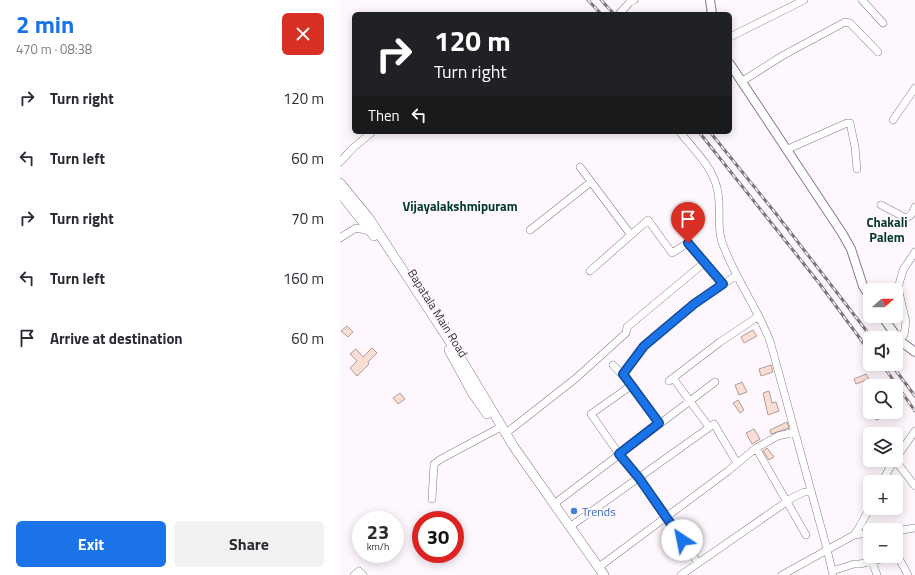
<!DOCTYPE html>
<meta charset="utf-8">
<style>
body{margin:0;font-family:"Titillium Web",sans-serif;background:#f2f2f3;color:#2b2b33;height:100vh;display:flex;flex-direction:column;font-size:15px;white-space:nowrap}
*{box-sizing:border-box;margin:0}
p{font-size:13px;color:#7c7c81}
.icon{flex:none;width:22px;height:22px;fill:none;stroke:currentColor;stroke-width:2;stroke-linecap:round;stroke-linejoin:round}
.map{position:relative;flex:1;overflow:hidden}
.drawer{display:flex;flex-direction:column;background:#fff;width:340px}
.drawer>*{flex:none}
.top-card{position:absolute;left:12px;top:12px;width:380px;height:122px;border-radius:6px;box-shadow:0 2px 10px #0003;background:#202124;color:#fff;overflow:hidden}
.needle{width:26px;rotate:70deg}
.controls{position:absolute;left:523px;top:283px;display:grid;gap:8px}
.controls a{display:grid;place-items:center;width:40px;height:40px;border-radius:6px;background:#fff;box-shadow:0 2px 10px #0003;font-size:20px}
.speed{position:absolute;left:12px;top:511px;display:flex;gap:8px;font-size:20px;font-weight:700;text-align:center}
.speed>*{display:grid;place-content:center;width:52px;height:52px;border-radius:50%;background:#fff;box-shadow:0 2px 10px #0003;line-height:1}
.speed small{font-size:10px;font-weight:400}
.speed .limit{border:6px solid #d22;background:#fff;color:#111}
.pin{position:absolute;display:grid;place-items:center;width:34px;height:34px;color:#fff;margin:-41px -17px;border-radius:50% 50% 50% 0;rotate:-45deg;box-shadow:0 0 4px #0007}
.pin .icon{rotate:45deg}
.me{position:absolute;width:44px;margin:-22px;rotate:326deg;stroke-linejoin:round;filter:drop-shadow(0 0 3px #0008)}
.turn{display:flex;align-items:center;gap:14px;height:84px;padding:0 16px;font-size:18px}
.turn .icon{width:52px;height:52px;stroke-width:2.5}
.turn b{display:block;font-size:28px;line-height:34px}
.then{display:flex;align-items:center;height:38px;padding:0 16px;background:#0003;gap:8px;font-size:15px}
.round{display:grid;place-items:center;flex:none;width:42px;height:42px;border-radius:6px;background:#f2f2f3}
.head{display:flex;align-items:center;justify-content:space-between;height:68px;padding:0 16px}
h1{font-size:24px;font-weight:700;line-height:30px;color:#1a73e8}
.button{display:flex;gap:8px;margin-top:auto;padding:8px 16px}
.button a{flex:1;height:46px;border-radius:6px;background:#1a73e8;color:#fff;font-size:16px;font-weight:700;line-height:46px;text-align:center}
.button a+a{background:#f2f2f3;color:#2b2b33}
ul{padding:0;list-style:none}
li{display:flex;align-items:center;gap:12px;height:60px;padding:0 16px}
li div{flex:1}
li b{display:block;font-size:15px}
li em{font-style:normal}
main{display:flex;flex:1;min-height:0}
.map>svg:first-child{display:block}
.building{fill:#faded4;stroke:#ae9c95}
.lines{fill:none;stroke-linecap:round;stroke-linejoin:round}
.minor-casing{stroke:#867a87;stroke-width:8}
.tertiary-casing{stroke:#867a87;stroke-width:10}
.secondary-casing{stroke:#867a87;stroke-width:10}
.minor{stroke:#fff;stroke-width:7}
.tertiary{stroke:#fff;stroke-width:8}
.secondary{stroke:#fff;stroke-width:9}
.rail-casing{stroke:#7b757b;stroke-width:3}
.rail{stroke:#fef8fe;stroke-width:1.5;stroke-dasharray:4.5;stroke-linecap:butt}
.route-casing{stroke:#114b97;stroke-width:10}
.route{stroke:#1a73e8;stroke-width:7}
.shop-dot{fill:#3f7fe0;stroke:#fef8fe;stroke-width:1.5}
.labels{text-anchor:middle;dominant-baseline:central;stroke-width:3.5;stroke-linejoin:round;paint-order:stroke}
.street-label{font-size:12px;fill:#383339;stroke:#fef8fe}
.shop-label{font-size:12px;fill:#366cbe;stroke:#fef8fe;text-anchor:start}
.neighbourhood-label{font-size:13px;font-weight:bold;fill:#043929;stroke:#fef8fe}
</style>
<main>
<section class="drawer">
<div class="head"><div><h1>2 min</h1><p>470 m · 08:38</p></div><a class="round" style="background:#d93025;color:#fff"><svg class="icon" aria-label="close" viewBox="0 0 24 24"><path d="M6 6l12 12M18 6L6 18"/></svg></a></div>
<ul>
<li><svg class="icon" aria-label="right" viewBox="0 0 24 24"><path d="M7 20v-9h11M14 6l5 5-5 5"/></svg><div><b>Turn right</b></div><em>120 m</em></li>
<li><svg class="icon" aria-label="left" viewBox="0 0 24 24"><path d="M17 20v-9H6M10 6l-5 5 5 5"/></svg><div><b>Turn left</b></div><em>60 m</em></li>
<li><svg class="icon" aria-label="right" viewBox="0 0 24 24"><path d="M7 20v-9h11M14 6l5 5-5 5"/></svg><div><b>Turn right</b></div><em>70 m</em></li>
<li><svg class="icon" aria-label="left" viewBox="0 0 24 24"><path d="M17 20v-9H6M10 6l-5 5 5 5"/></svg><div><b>Turn left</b></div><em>160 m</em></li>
<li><svg class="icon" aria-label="arrive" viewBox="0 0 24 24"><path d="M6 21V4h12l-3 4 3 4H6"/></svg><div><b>Arrive at destination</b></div><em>60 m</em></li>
</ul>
<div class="button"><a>Exit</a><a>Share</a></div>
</section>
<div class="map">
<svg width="575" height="575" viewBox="0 0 575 575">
<rect width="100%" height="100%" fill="#fef8fe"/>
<path class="building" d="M7,326L13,332L8,337L1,331Z
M413,330L417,336L404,343L401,337Z
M32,348L37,353L28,362L29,364L17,376L10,368L17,361L10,354L16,349L23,357Z
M431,365L433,372L421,376L419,369Z
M526,374L529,379L516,384L514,379Z
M402,382L407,392L399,395L395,385Z
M429,391L432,403L436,402L439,411L428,415L423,393Z
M60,393L65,399L58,404L53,398Z
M398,400L404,410L400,413L393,403Z
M539,412H557L558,413L536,420L533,414Z
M447,422L449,428L431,434L430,430Z
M414,429L420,439L412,444L406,433Z
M427,448L434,457L429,460L423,451Z"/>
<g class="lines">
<defs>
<path id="minor" d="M522,0L543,23
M279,14L290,2L294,0
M390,37L464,0
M401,82L442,56L505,22L510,23L538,52
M553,120L575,88
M340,132C353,149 372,166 377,188C382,206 376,225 382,242C394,277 417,307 430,341L487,549L493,575
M448,149L507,123H510L515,147L517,169
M0,162L13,148L32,132
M240,167L291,235
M541,205L566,218L571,215L575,207
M190,230L251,182
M0,238L16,228L30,231
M250,271L308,220L332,253L348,243L383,284
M559,340L564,335L566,322L558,288L563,270L575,252
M273,365L292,385L319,423
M283,374L304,346L355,303L397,275
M333,378L369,427
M329,381L380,342L419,316
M292,385L251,414L279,454L299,478L327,516L358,563
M166,433L235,379L286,333L287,327L364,263
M416,448L466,535
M556,458L575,431
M555,460L575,486
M542,482L554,460
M92,499L94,464L101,459L157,429L161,425
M214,504L375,382
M231,526L374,424L397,463
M556,531L575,528
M514,535L530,533
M556,553L568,575
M532,561L537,575
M259,567L388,471L416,448L438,436L455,432
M492,571L514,564H520L553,556
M14,575L19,571L23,575
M341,575L452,498L464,492H471
M442,575L514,535L520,526L530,507"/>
<path id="tertiary" d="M370,0L372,14
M390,64L502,233L511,249L523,286L530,297
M542,316L559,340L575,352"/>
<path id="secondary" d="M0,183L28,217L120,357L174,447L264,575
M0,193L34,236
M109,350L133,394L147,414"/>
</defs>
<use href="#minor" class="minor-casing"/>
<use href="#tertiary" class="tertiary-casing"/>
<use href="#secondary" class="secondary-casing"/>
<use href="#minor" class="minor"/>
<use href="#tertiary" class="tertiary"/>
<use href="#secondary" class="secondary"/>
<defs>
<path id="rail" d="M248,0L261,14
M261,0L274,14
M359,132L479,283L530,352
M370,132L437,215L532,338
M542,364L575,411
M551,364L575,396"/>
</defs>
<use href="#rail" class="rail-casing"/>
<use href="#rail" class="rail"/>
</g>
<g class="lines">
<defs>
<path id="route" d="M342,540L299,478L279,454L319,423L283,374L304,346L354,304L383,284L348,243"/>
</defs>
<use href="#route" class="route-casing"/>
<use href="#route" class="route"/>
</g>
<circle class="shop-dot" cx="234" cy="511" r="4"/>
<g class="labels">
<g class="street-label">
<text transform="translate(98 313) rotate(58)">Bapatala Main Road</text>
</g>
<g class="shop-label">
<text x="242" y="511">Trends</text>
</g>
<g class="neighbourhood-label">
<text x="120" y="206">Vijayalakshmipuram</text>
<text x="547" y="222">Chakali<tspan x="547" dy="15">Palem</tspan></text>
</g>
</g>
</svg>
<div class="controls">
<a><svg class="needle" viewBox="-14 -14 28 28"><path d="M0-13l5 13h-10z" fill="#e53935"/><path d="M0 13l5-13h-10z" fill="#7c7c81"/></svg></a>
<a><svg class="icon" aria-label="sound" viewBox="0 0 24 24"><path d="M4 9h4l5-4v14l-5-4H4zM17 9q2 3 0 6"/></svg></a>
<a><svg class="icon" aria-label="search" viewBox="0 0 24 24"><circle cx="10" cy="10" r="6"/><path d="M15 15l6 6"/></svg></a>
<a><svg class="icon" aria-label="layers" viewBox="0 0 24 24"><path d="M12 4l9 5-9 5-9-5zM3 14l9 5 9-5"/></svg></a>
<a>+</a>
<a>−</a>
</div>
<div class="speed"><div>23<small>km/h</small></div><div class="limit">30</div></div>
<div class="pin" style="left:348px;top:243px;background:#d93025"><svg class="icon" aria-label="arrive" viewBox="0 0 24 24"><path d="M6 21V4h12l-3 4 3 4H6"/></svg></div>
<svg class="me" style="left:342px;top:540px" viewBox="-20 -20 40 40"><circle r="19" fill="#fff"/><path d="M0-13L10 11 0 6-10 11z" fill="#1a73e8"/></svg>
<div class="top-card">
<div class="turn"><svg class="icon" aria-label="right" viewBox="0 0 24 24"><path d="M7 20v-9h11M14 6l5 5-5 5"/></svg><div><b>120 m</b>Turn right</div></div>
<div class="then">Then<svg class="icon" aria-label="left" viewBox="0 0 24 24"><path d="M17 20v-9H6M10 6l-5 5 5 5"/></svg></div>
</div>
</div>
</main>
